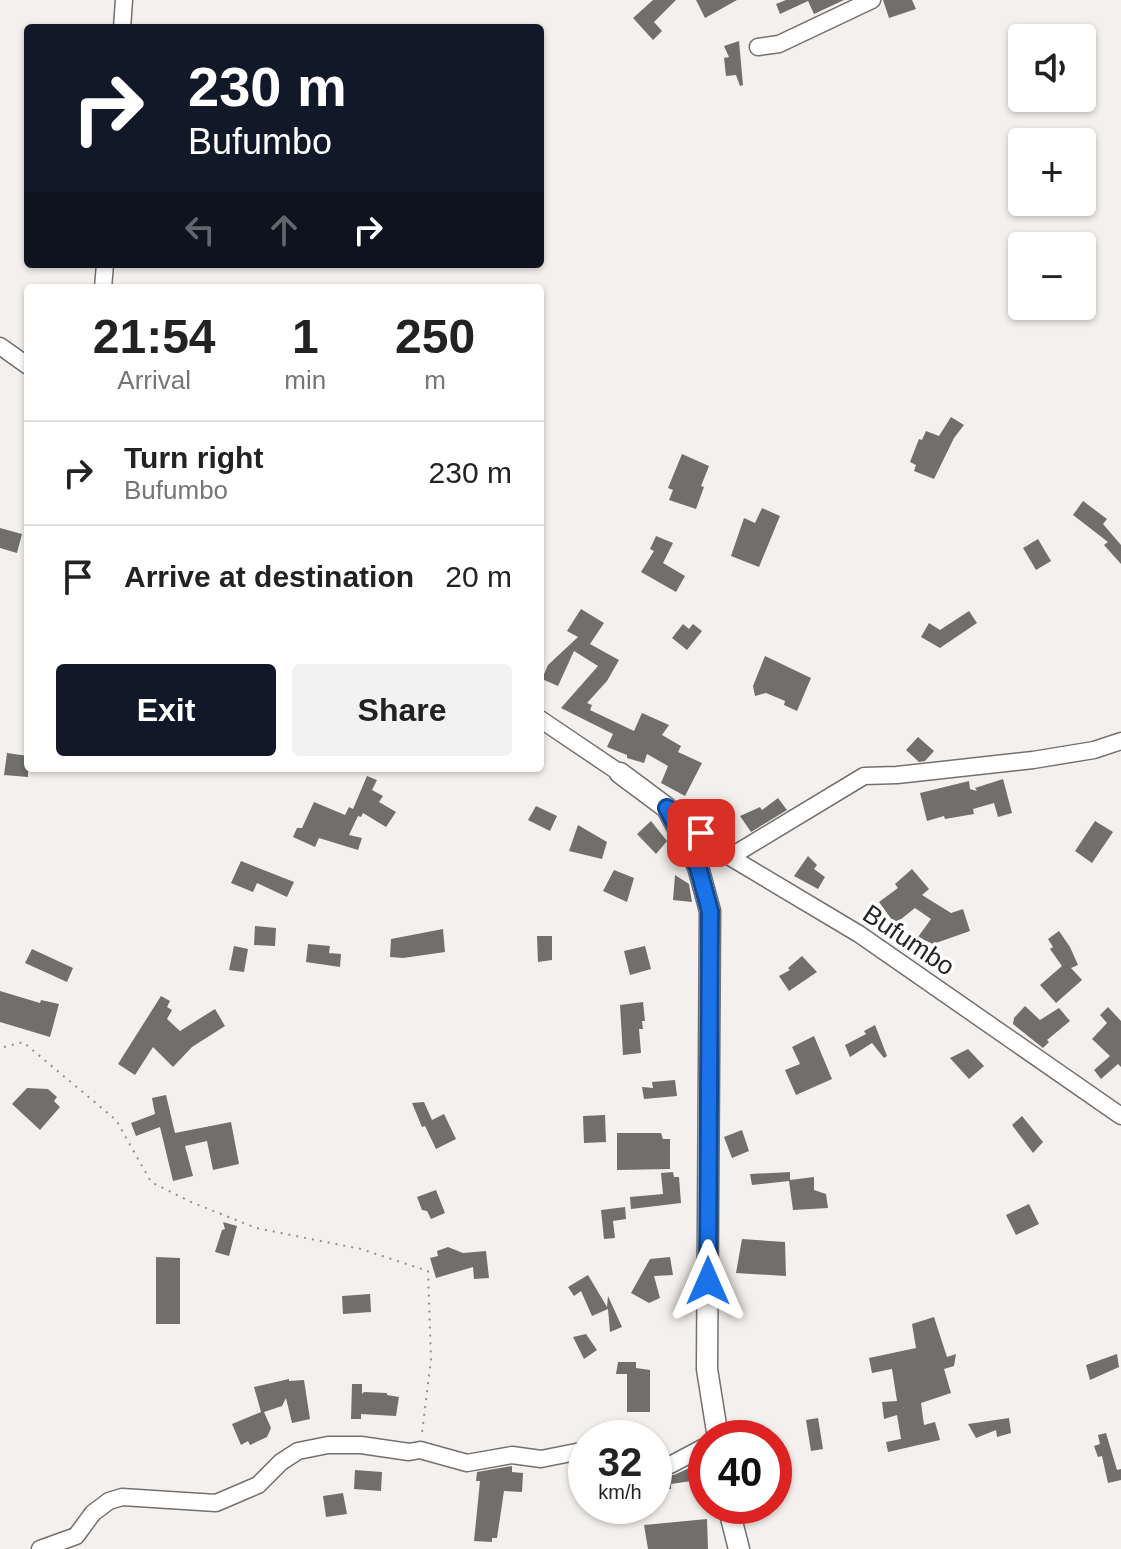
<!DOCTYPE html>
<meta charset="utf-8">
<style>
body{margin:0;font-family:Arial,sans-serif;background:#f2f2f2;color:#222;height:100vh;display:flex;flex-direction:column;font-size:30px;white-space:nowrap}
*{box-sizing:border-box;margin:0}
p{font-size:26px;color:#767676}
.icon{flex:none;width:44px;height:44px;fill:none;stroke:currentColor;stroke-width:2;stroke-linecap:round;stroke-linejoin:round}
.map{position:relative;flex:1;overflow:hidden}
.details{position:absolute;left:24px;top:284px;width:520px;height:488px;display:flex;flex-direction:column;background:#fff;border-radius:8px;box-shadow:0 2px 6px #0004}
.details>*{flex:none}
.top-card{position:absolute;left:24px;top:24px;width:520px;height:244px;border-radius:8px;box-shadow:0 2px 6px #0004;background:#111827;color:#fff;overflow:hidden}
.controls{position:absolute;left:1008px;top:24px;display:grid;gap:16px}
.controls a{display:grid;place-items:center;width:88px;height:88px;border-radius:8px;background:#fff;box-shadow:0 2px 6px #0004;font-size:40px}
.speed{position:absolute;left:568px;top:1420px;display:flex;gap:16px;font-size:40px;font-weight:700;text-align:center}
.speed>*{display:grid;place-content:center;width:104px;height:104px;border-radius:50%;background:#fff;box-shadow:0 2px 6px #0004;line-height:1}
.speed small{font-size:20px;font-weight:400}
.speed .limit{border:12px solid #d22;background:#fff;color:#111}
.pin{position:absolute;display:grid;place-items:center;width:68px;height:68px;color:#fff;margin:-34px;border-radius:16px;box-shadow:0 4px 12px #0006}
.me{position:absolute;width:88px;margin:-44px;rotate:0deg;stroke-linejoin:round;filter:drop-shadow(0 0 6px #0008)}
.turn{display:flex;align-items:center;gap:28px;height:168px;padding:0 32px;font-size:36px}
.turn .icon{width:104px;height:104px;stroke-width:2.5}
.turn b{display:block;font-size:56px;line-height:68px}
.lanes{display:flex;align-items:center;height:76px;padding:0 32px;background:#0003;justify-content:center;gap:40px;direction:ltr}
.lanes .off{opacity:.35}
.eta{display:flex;justify-content:space-evenly;align-items:center;height:136px;text-align:center}
.eta b{font-size:48px;font-weight:800;line-height:56px}
.cta{display:flex;gap:16px;margin-top:auto;padding:16px 32px}
.cta a{flex:1;height:92px;border-radius:8px;background:#111827;color:#fff;font-size:32px;font-weight:800;line-height:92px;text-align:center}
.cta a+a{background:#f2f2f2;color:#222}
ul{padding:0;list-style:none}
li{display:flex;align-items:center;gap:24px;height:104px;padding:0 32px;border-top:2px solid #e0e0e0}
li div{flex:1}
li b{display:block;font-size:30px}
li em{font-style:normal}
.map>svg:first-child{display:block}
.building{fill:#706f6c}
.lines{fill:none;stroke-linecap:round;stroke-linejoin:round}
.minor-casing{stroke:#74706e;stroke-width:19}
.tertiary-casing{stroke:#74706e;stroke-width:23}
.path{stroke:#928f8d;stroke-width:2;stroke-dasharray:2 6;stroke-linecap:butt}
.minor{stroke:#fff;stroke-width:16}
.tertiary{stroke:#fff;stroke-width:20}
.route-casing{stroke:#114b97;stroke-width:20}
.route{stroke:#1a73e8;stroke-width:14}
.labels{text-anchor:middle;dominant-baseline:central;stroke-width:7;stroke-linejoin:round;paint-order:stroke}
.street-label{font-size:26px;fill:#272524;stroke:#fff}
</style>
<div class="map">
<svg width="1121" height="1549" viewBox="0 0 1121 1549">
<rect width="100%" height="100%" fill="#f4f0ed"/>
<path class="building" d="M653,0H676L654,22L662,31L653,40L633,18Z
M696,0H737L705,18Z
M786,0H844L814,14L808,1L780,14L776,4Z
M883,0H912L916,9L889,18Z
M739,41L743,85L740,86L736,75L726,76L724,58L729,57L724,46Z
M951,417L964,425L954,438L934,479L914,471L916,465L910,462L919,439L922,440L926,431L939,436Z
M682,454L709,466L701,486L704,487L696,509L669,500L673,490L668,488Z
M1083,501L1107,519L1103,524L1121,545V564L1104,545L1108,542L1073,515Z
M762,508L780,516L759,567L731,556L744,518L755,523Z
M0,528L22,534L17,553L0,548Z
M656,536L673,543L663,563L685,576L676,592L641,572L654,551L650,549Z
M1038,539L1051,561L1036,570L1023,548Z
M581,609L604,623L590,644L619,660L607,681L587,703L592,705L590,710L634,731L642,713L669,725L662,735L681,746L678,752L702,763L685,796L661,783L668,766L647,754L644,763L627,758V755L607,747L613,734L561,708L598,666L574,651L558,686L542,679L548,665L578,637L567,631Z
M969,611L977,623L940,648L921,637L929,623L940,630Z
M683,624L689,629L693,624L702,631L687,650L672,638Z
M765,656L811,678L797,711L784,705L785,701L766,693L755,696L753,686Z
M918,737L934,751L925,761L919,762L906,750Z
M7,753L28,756V777L4,775Z
M367,776L377,780L372,790L383,796L379,802L396,812L386,827L363,813L361,817L358,816L349,835L362,838L358,850L319,838L315,847L293,837L297,828H302L314,802L345,815L349,807L353,809Z
M1003,779L1012,813L998,817L994,803L973,809L974,814L945,819L944,816L927,821L920,793L969,781L970,789L977,791L975,788Z
M778,798L787,810L751,832L740,816L760,807L762,810Z
M536,806L557,816L550,831L528,820Z
M651,821L667,841L656,854L637,834Z
M1095,821L1113,832L1092,863L1075,851Z
M578,825L607,842L602,859L569,851Z
M808,856L817,865L814,869L825,877L818,889L794,876Z
M241,861L294,882L287,897L257,883L253,892L231,883Z
M912,869L929,889L922,895L951,913L963,909L970,931L933,944L918,937L931,919L915,908L895,924L879,902L898,888L895,884Z
M614,870L634,878L627,902L603,891Z
M675,875L689,884L692,902L673,900Z
M255,926L276,928L275,946L254,945Z
M443,929L445,952L403,958L390,957L391,939Z
M1059,931L1070,947L1078,965L1071,968L1082,980L1056,1003L1040,985L1062,966L1050,949L1053,947L1048,939Z
M537,936H552V960L538,962Z
M308,944L330,946L329,953L341,954L340,967L306,962Z
M234,946L248,949L244,972L229,970Z
M645,946L651,969L630,975L624,951Z
M32,949L73,968L67,982L25,963Z
M802,956L817,972L789,991L779,976L790,970L788,968Z
M0,991L40,1003L41,1000L59,1004L50,1037L0,1022Z
M161,996L170,1001L167,1007L172,1010L167,1019L180,1031L215,1009L225,1026L192,1047L173,1067L153,1047L135,1075L118,1064Z
M643,1002L645,1021H642L643,1029H639L641,1053L623,1055L620,1005Z
M1025,1006L1040,1020L1059,1008L1070,1021L1047,1040L1049,1042L1043,1048L1013,1024L1014,1018Z
M1108,1007L1121,1021V1067L1118,1064L1101,1079L1094,1070L1110,1056L1092,1039L1107,1023L1100,1015Z
M875,1025L887,1056L884,1058L872,1043L850,1057L845,1045L866,1034L864,1031Z
M814,1036L832,1079L796,1095L785,1070L800,1064L792,1047Z
M968,1049L984,1066L969,1079L950,1058Z
M675,1080L677,1096L644,1099L642,1087L653,1088L652,1082Z
M27,1088L48,1089L57,1097L54,1101L60,1107L40,1130L12,1104Z
M166,1095L175,1133L231,1122L239,1164L213,1170L207,1141L185,1146L193,1176L173,1181L160,1127L136,1136L131,1123L155,1114L152,1098Z
M424,1102L432,1120L444,1114L456,1139L436,1149L425,1126L422,1127L412,1103Z
M605,1115L606,1142L584,1143L583,1116Z
M1022,1116L1043,1142L1033,1153L1012,1125Z
M742,1130L749,1151L732,1158L724,1137Z
M617,1133H661L663,1139H670V1169L617,1170Z
M673,1172L674,1177H679L681,1203L631,1209L630,1197L663,1194L661,1173Z
M790,1172V1180L814,1177V1190L826,1194L828,1208L793,1210L789,1181L752,1185L750,1174Z
M436,1190L445,1213L431,1219L427,1211L422,1210L417,1197Z
M1029,1204L1039,1224L1016,1235L1006,1215Z
M625,1207L626,1219L613,1221L615,1238L604,1239L601,1210Z
M223,1222L237,1226L229,1256L215,1252L222,1230L225,1229Z
M742,1239L785,1242L786,1276L736,1273Z
M448,1247L463,1253L486,1251L489,1278L474,1279L473,1267L436,1278L430,1258L438,1256L437,1251Z
M156,1257L180,1258V1324H156Z
M670,1257L673,1275L654,1276L660,1298L649,1303L631,1293L650,1259Z
M588,1275L607,1307L608,1296L622,1327L610,1332L608,1309L592,1316L581,1291L574,1296L568,1287Z
M370,1294L371,1312L343,1314L342,1296Z
M934,1317L947,1357L956,1354L954,1366L944,1369L951,1393L921,1403L924,1425L935,1422L940,1440L888,1452L886,1442L901,1439L897,1415L884,1419L882,1402L897,1401L892,1369L872,1373L869,1358L916,1348L912,1324Z
M586,1334L597,1350L584,1359L573,1337Z
M1117,1354L1119,1367L1090,1380L1086,1365Z
M618,1362H636V1368L650,1370V1412H627V1374H616Z
M289,1379V1381L304,1380L310,1419L292,1423L286,1398L282,1406L264,1412L271,1428L267,1437L250,1445L248,1441L241,1445L232,1424L261,1412L254,1387Z
M352,1384H362V1394L364,1392L387,1393V1395L399,1397L396,1416L361,1414V1419H351Z
M818,1418L823,1449L811,1451L806,1420Z
M1009,1418L1011,1433L997,1437L996,1430L976,1438L968,1424Z
M1106,1433L1117,1470L1121,1469V1480L1108,1483L1102,1456L1098,1457L1094,1446L1100,1444L1098,1435Z
M696,1465L698,1480L671,1484V1489H654V1477L661,1474L674,1475Z
M512,1466V1472L523,1473L522,1492L504,1491L497,1538H492V1542L474,1541L480,1481H476L477,1472Z
M355,1470L382,1472L381,1491L354,1489Z
M343,1493L347,1514L326,1517L323,1496Z
M707,1519L708,1549H648L644,1525Z"/>
<g class="lines">
<defs>
<path id="minor" d="M122,28L124,0
M758,47L779,44L872,0
M103,288L105,264
M0,346L28,366
M540,719L620,773
M668,809L730,857L859,934L1121,1116
M730,857L864,776L897,775L1033,760L1094,750L1121,741
M654,1461L670,1465L706,1446
M40,1549L76,1536L93,1513L109,1501L122,1497L216,1503L258,1485L281,1462L298,1451L328,1445H361L409,1452L420,1450L467,1463L512,1455L541,1459L586,1450"/>
<path id="tertiary" d="M620,773L667,808L698,867L710,911L707,1369L718,1438
M728,1506L739,1549"/>
</defs>
<use href="#minor" class="minor-casing"/>
<use href="#tertiary" class="tertiary-casing"/>
<path class="path" d="M4,1047L23,1042L116,1120L151,1182L191,1202L256,1228L361,1249L428,1271L431,1359L422,1433"/>
<use href="#minor" class="minor"/>
<use href="#tertiary" class="tertiary"/>
</g>
<g class="lines">
<defs>
<path id="route" d="M701,833L667,808L698,867L710,911L708,1281"/>
</defs>
<use href="#route" class="route-casing"/>
<use href="#route" class="route"/>
</g>
<g class="labels">
<g class="street-label">
<text transform="translate(909 940) rotate(34)">Bufumbo</text>
</g>
</g>
</svg>
<div class="controls">
<a><svg class="icon" aria-label="sound" viewBox="0 0 24 24"><path d="M4 9h4l5-4v14l-5-4H4zM17 9q2 3 0 6"/></svg></a>
<a>+</a>
<a>−</a>
</div>
<div class="speed"><div>32<small>km/h</small></div><div class="limit">40</div></div>
<div class="pin" style="left:701px;top:833px;background:#d93025"><svg class="icon" aria-label="arrive" viewBox="0 0 24 24"><path d="M6 21V4h12l-3 4 3 4H6"/></svg></div>
<svg class="me" style="left:708px;top:1281px" viewBox="-20 -20 40 40"><path d="M0-17L14 15 0 8-14 15z" fill="#1a73e8" stroke="#fff" stroke-width="4"/></svg>
<div class="top-card">
<div class="turn"><svg class="icon" aria-label="right" viewBox="0 0 24 24"><path d="M7 20v-9h11M14 6l5 5-5 5"/></svg><div><b>230 m</b>Bufumbo</div></div>
<div class="lanes"><svg class="icon off" aria-label="left" viewBox="0 0 24 24"><path d="M17 20v-9H6M10 6l-5 5 5 5"/></svg><svg class="icon off" aria-label="ahead" viewBox="0 0 24 24"><path d="M12 20V5M6 11l6-6 6 6"/></svg><svg class="icon" aria-label="right" viewBox="0 0 24 24"><path d="M7 20v-9h11M14 6l5 5-5 5"/></svg></div>
</div>
<section class="details">
<div class="eta">
<div><b>21:54</b><p>Arrival</p></div>
<div><b>1</b><p>min</p></div>
<div><b>250</b><p>m</p></div>
</div>
<ul>
<li><svg class="icon" aria-label="right" viewBox="0 0 24 24"><path d="M7 20v-9h11M14 6l5 5-5 5"/></svg><div><b>Turn right</b><p>Bufumbo</p></div><em>230 m</em></li>
<li><svg class="icon" aria-label="arrive" viewBox="0 0 24 24"><path d="M6 21V4h12l-3 4 3 4H6"/></svg><div><b>Arrive at destination</b></div><em>20 m</em></li>
</ul>
<div class="cta"><a>Exit</a><a>Share</a></div>
</section>
</div>
